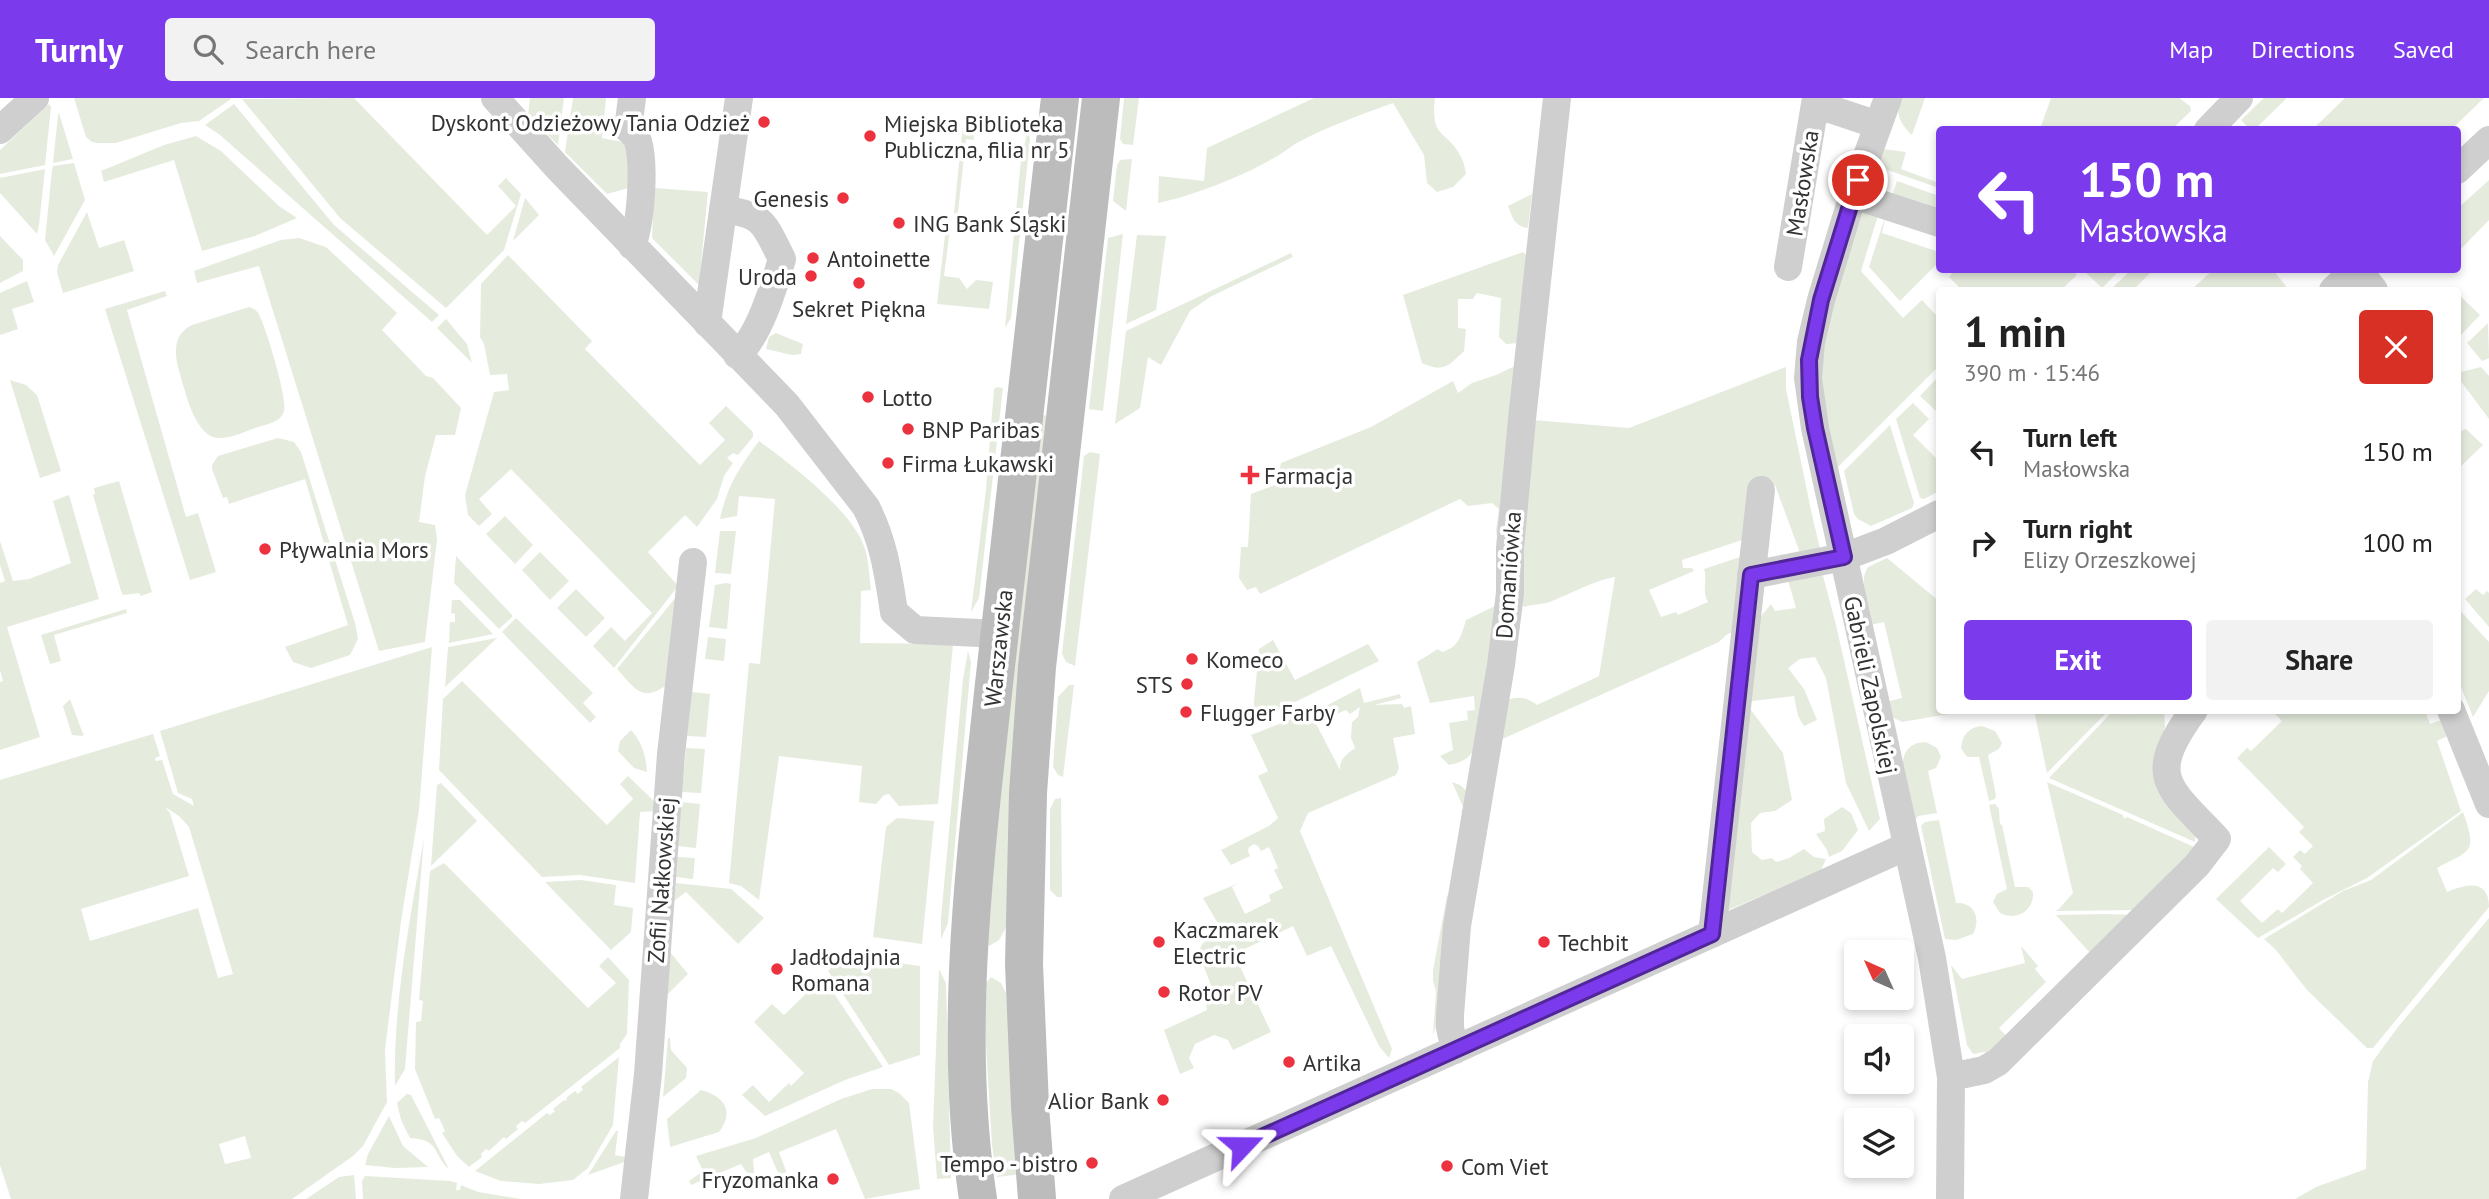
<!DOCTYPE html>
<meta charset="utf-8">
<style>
body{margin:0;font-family:"PT Sans",sans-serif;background:#f2f2f2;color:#222;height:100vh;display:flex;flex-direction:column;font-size:26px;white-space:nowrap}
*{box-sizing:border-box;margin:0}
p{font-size:23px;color:#767676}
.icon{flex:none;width:38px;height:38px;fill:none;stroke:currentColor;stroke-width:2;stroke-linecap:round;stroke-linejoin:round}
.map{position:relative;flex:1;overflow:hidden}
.drawer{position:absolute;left:1936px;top:189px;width:525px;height:427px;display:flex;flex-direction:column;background:#fff;border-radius:7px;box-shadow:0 4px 10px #0003}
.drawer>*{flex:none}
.banner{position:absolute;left:1936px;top:28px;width:525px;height:147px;border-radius:7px;box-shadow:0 4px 10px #0003;background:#7c3aed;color:#fff;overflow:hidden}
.needle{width:46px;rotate:315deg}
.fabs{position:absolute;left:1844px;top:842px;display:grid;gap:14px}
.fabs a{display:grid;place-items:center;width:70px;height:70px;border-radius:7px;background:#fff;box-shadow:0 4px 10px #0003;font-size:35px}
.pin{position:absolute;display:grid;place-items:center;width:60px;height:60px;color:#fff;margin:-30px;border:4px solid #fff;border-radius:50%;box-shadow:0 2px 7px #0007}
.me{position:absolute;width:77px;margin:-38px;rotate:67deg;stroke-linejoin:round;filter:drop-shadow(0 0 5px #0008)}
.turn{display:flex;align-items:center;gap:24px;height:147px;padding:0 28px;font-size:32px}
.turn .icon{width:91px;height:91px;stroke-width:2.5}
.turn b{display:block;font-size:49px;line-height:60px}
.round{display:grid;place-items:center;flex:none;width:74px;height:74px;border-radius:7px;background:#f2f2f2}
.head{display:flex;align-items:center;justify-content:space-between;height:119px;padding:0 28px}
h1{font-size:42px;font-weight:800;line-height:52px}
.cta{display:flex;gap:14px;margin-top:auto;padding:14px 28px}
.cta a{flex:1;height:80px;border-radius:7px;background:#7c3aed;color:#fff;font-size:28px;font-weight:800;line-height:80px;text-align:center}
.cta a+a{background:#f2f2f2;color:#222}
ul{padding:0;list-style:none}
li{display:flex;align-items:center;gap:21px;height:91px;padding:0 28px}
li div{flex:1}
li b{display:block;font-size:26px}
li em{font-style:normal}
header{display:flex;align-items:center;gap:42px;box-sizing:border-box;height:98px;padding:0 35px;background:#7c3aed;color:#fff}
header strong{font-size:33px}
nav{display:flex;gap:38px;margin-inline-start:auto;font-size:24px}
.search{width:490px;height:63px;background:#f2f2f2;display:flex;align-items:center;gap:18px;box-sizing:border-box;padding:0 24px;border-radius:7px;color:#767676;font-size:26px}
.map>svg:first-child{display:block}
.green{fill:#e5ecde;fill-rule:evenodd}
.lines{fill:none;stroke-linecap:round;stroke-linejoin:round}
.minor{stroke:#cfcfcf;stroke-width:28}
.secondary{stroke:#bcbcbc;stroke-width:38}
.route-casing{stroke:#51269a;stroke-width:18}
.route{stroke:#7c3aed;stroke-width:12}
.poi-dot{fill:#eb323e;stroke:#fff;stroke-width:2.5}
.labels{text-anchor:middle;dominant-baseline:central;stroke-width:7;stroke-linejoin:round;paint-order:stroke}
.poi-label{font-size:23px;fill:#323232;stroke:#fff;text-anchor:start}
.street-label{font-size:23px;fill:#323232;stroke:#fff}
</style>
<header>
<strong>Turnly</strong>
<div class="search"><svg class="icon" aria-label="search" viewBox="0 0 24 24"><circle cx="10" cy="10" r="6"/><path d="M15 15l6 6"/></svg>Search here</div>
<nav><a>Map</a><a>Directions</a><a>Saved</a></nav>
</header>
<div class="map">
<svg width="2489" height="1101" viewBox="0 0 2489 1101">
<rect width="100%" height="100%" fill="#fff"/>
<path class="green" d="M74,0H230L231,1L199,23L181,25L116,45H97L92,44L86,39Z
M354,0L487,137L516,108L498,88L506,80L521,96L504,152L446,210L340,120L242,1Z
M530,0H564L558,47L528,17Z
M573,0H606L602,40L623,44L628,47L632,89L607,96L565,54Z
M1124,0H1139L1133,47L1123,46L1120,41Z
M1314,0H1435C1430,43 1447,30 1461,59C1464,64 1465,71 1466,76L1453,89L1437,94L1427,85L1424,57L1393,5C1360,17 1326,29 1295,46C1287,51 1280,57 1272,61C1241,79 1192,98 1158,105L1159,78L1204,83L1207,50Z
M1899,0H1925L1912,37C1900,26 1896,17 1899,0Z
M2051,0H2179L2190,8L2191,13L2172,31H2040Z
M2264,0H2287L2255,31H2250L2241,22Z
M2345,0H2484L2452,31H2313Z
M49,6L51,9L45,67L0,76V52Z
M234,6L334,127L439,217L432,224L220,37L205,27Z
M59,15L73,61L53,65L58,17Z
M964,17L972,27L974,42L966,41L958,114L956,117L954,115Z
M1028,32L1030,42L1011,220L1005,230L1021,61Z
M196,38L221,53L279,108L297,120L255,138L202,153L174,62L104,84L101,73L164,47Z
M1883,51L1906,54L1901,71L1939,85V90L1876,68Z
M1132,61L1126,113L1113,103L1117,67L1120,62Z
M74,65L85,102L54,158L45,142L52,72L53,68Z
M45,71L39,127L37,136L0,95V80Z
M2489,82V122L2457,155V111Z
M1897,83L1939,98V115L1891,100Z
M654,90L708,94L699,187L652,140Z
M1532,96L1528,130C1514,128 1513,120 1508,108Z
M525,100L539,117L513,143Z
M87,114L99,150L124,142L134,173L63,195L57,174L58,167Z
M1865,114H1879L1861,173L1903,220L1922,202L1936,217L1939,215V268L1835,372C1831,342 1821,304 1821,275C1820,221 1845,166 1862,116Z
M1886,116L1882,135L1939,154V161L1935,168L1900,203L1869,169Z
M947,120L951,123L944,178L959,180L967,191L976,182L993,184L989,211L937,206Z
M1123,136L1103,313L1089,311L1108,140Z
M1137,137L1166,138L1156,212L1126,226Z
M0,138L23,162V173L0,185Z
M299,140L326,149L397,215L382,232L426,278L433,280L461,310L455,337H436L425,378L419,424L435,427L437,441L425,544L379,553L259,168L197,185L194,173L281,142Z
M1523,154L1526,157L1520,245L1506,246L1499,239L1501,200L1477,195L1473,201H1458V230L1466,231L1464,253C1448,268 1444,275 1422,265L1403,197Z
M1291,155L1293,159L1210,199L1190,213L1161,267L1148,259L1140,310L1115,326L1126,233Z
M508,157L592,243L585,251L700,367L725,342L709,325L726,308L753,334V339L738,357L733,355L727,360L733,365L724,378L717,401L697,429L685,417L648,454L678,488L614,570L593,548L611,529L625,543L652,515L511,371L479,401L492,416L479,428L468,417L465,397L494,294L509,292L507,276L490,277L484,246L480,239L481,186Z
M1955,172H2072L2077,177L2061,192H1962L1949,179Z
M2083,172H2120L2102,190Z
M2131,172H2147L2150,175L2133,192H2110Z
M2213,172H2273L2286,188L2281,192H2191Z
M27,183L34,204L12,211L18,231L0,237V195Z
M165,193L167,198L127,212L186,419L198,415L216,474L190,482L105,211Z
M2457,195L2480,217L2460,238L2457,235Z
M249,209C254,211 255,211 258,215C265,225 288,302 284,313C281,324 268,326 258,329C246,333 230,341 217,340C194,337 185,292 179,273C174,255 173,236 192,227Z
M446,221L467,246L472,265L437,230Z
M2488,225L2489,260L2482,263L2467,245Z
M776,235L803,246L801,256L792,257L766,251L769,239Z
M1515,268L1499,451L1496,432L1499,411L1492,405L1468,408L1460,401L1260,496L1256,489L1247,492L1239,480L1241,449H1248L1251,396L1277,386L1281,365L1371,329L1453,283L1458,295L1472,285L1496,277Z
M1786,269V291L1812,417L1823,463H1803L1775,387L1759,391L1742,442L1682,462L1683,470H1692L1694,473L1649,492L1661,519L1676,514L1678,517L1708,504C1701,491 1708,485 1704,471L1746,457L1739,531L1726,537L1719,544L1498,643L1503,603C1516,598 1526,598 1537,607L1599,578L1615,479C1593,483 1572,495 1552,503C1543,507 1533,506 1524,509L1510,495L1522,321L1629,330Z
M2481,269L2489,278V321L2457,278V275Z
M1939,278V310L1936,313L1920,298Z
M10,282L26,287L37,297L61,373L40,380Z
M997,289L1003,290L979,500L971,514L986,391L994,291Z
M1913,305L1929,321L1913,337L1939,363V393L1924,401L1920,400L1896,321Z
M1039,317L1052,318L1007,828L999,842L989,848L986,845Z
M1890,327L1914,405L1912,410L1871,428L1858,421L1854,416L1844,373Z
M2466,331L2483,347L2458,371L2457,335Z
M278,340L294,344L301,354L355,525L358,541L350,557L311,570L293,564L285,549L348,527L305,381L229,406L227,399L223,400L212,371V367L218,358Z
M759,343C790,365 851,412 864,448C869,461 869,478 871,492L861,493L860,545L953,546L938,706L899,708L889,696L884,697L876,706L859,704L862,668L779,658L759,802L741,788L729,785L749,565L760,566L775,401L739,398L737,418L720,421C727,388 739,370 759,343Z
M1090,354L1100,356L1075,568L1066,564L1062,556L1084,358Z
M119,383L152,494L141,498L139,495L123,497L121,493L93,397L95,396L94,390Z
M69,397L99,501L7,529L40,639L0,652V584L3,583L0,572V485L5,483L0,467V443L13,483L29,481L71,465L53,403Z
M505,418L533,447L515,466L486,436Z
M720,433H736L731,476L715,475Z
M540,454L569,483L550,502L522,472Z
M456,458L513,518L499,531L454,485Z
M1887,460L1939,503V612L1966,613L1902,624L1892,619L1886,604L1902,600L1884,524L1870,527C1874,507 1856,487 1868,469Z
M1821,470L1836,527L1880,721L1869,733L1846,685L1826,580L1815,559L1800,561L1788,570L1804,591L1817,622L1804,628L1798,618L1794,598L1745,604L1783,655L1792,702L1775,713L1760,715L1751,725L1752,754L1762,762L1772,760L1776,764L1789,760L1804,751L1814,759L1826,761L1821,772L1726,813L1750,544L1762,517L1771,506L1775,513L1796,510L1788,482Z
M726,485L731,486L727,531L709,529L715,487Z
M576,491L605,520L586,539L557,510Z
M2476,491L2483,497L2487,493L2489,495V529L2465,501Z
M681,493L665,588C641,605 633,588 617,571Z
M452,502H460L493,536L449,545L450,524H455V516L451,515Z
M1497,507L1478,646C1470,659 1465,664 1449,667L1440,658L1453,652L1449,625L1468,622L1467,613L1475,612L1474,598L1430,605L1417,564L1438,551L1442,554C1459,549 1461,538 1466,522Z
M2457,509L2489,544V593L2473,619L2457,579Z
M126,511L127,515L54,537L61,563L50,566L41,537Z
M516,520L593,595L583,605L596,619L590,625L502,534Z
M708,539L726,541L724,563L705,561Z
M497,540L445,589L448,549Z
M1273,542L1295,582L1368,546L1379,563L1252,625L1259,551Z
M432,549L419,712L401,823L385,952L387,1004L363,1048L353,1058L292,1101H11L0,1067V682L153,636L160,658L155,660L156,663L162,662L173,696L194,708L192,701L178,695L160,633ZM165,709L179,718L189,729L233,876L218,880L198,810L90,843L81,811L189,778L170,715ZM245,1038L251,1060L225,1066L219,1046Z
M968,553L971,564L948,825L941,841V820L963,581Z
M462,583L607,727L633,701L620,686L628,678L658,707L657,713L640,714L635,785L580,777L542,779L439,672L443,601Z
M1069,587H1074L1063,679L1058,677L1053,669L1058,599Z
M1360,590L1364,605L1400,596L1401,600L1374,607L1402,606L1404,610L1411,608L1415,636L1393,640L1399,670L1396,677L1308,715L1300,733L1392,951L1389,960L1379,948L1331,848L1307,858L1293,828L1234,856L1271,934L1233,952L1228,942L1214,937L1195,946L1189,960L1194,970L1180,976L1164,932L1207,912L1204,893L1211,887L1198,854L1203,845L1223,834L1203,800L1239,785L1232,789L1245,816L1271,803L1269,797L1283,790L1274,772L1278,770L1269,749L1261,753L1258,748L1254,746L1249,749L1248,753L1250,758L1231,767L1221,752L1269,728L1278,720L1258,678L1268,673L1251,637L1310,614L1340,672C1339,661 1347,656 1355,650L1351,640L1352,624L1358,619L1360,609L1350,616L1346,612L1339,615L1330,613L1326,608Z
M692,594L710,596L706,639L687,638Z
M70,601L83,636L85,635L82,638L72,637L71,634L63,608Z
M2034,612H2108V613L2047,675Z
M2113,613H2124L2128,617L2133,613H2164L2165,629L2162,645L2195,737V744L2049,680Z
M2272,613H2425L2430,626L2444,621L2450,637L2437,643L2461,713L2367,780L2323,802L2258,840L2216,801L2269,749L2286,766L2278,774L2273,770L2240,803L2262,825L2278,811L2282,815L2313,785L2300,771L2302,768L2293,759L2300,752L2305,756L2313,748L2299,734L2304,729L2237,660L2247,650L2251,653L2282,623Z
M1982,628L1995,633L2002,645L1999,651L1988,657L1996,697L1995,701L1989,703L1979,659H1967L1961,650C1962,637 1969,629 1982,628Z
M631,632C642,644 646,658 647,674L634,670L618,653L620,643Z
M1926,644L1937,650L1941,659L1936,670L1928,673L1937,715L1918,718L1913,726C1909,701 1885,645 1926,644Z
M686,650L705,651L701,695L682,694Z
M1452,684L1460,687L1468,694L1437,924L1433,938L1436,893L1433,883V872L1447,798L1450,794L1463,717L1461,713L1464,711Z
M2047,684L2123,717L2124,721L2127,719L2194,749V752L2139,812L2055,813L2059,811L2073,795Z
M441,685L477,723L431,768L437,687Z
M1061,700L1062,799H1057L1050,792V711L1055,701Z
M681,704L700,706L696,750L678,748Z
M1995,706L1999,711L2000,726L2002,727L2015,789H2028L2033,794C2034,814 2016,823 2000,815L1993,804L1997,796L2007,791L1989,707Z
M1842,709L1851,715L1858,732L1842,753L1829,759L1827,752L1816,736L1825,733L1824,721Z
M2463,714C2478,756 2470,752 2437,770L2447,794C2465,786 2489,780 2489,809L2373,950H2367L2307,892L2276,852L2264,841L2343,793L2371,782Z
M897,720L934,723L922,846L873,839L886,729Z
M1939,722L1956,805C1975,804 1981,821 1973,836L1956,842L1945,841L1921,728L1925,724Z
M424,740L405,971L395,988C393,905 410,821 424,740Z
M677,759L695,760L693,781L676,779Z
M444,765L588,910L616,885L599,868L608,859L629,882L627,936L620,946V950L525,1025L522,1023L516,1028L518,1031L506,1041L504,1039L489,1053L486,1051L481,1056L482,1059L469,1069L457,1058L442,1035L445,1033L439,1020L435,1021L415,971L416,924L421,923L423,903L419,902L430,773Z
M581,782L616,787L614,807L633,810L631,834L611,852L545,784Z
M676,785L731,791L764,820L738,846L686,794L674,803Z
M2106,816L2135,817L2090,855L2056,817Z
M2489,820V1101H2295L2316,1089L2366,1071L2368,984L2373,963L2398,929Z
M2021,848L2038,868L2035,871L2046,884L1999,930L2008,940L1990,959L1985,954L1973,956L1967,947L1951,867L1962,881L2025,865Z
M670,854L688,876L665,899Z
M844,858L920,868V957L889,967L828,873Z
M939,871L946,885L951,1080L937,1081L933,1029Z
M823,879L883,969L845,982L765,1018L742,997L753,987L769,1004L789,985L791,988L804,975L754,924L772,906L784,917Z
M991,879L1001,885L1006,895L1022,1076L997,1079L992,1047L984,914L985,886Z
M668,940H670L671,952L687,970L686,980L663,999Z
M619,959L613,1027L588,1070L573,1082L539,1086L501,1083L475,1073L547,1015L550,1017L555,1013L553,1011L564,1002L566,1003L567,999L575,993L578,996L583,991L581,989Z
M872,991H891L899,995L909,1005L920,1091L865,1101L836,1031L779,1054L789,1081L782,1084L769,1054L753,1061L754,1075H747L741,1066L691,1087L689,1083L703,1073L696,1058L756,1040L841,1001Z
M701,992C724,998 735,1013 719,1034L670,1049L667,1021Z
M407,996L411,997L449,1071C432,1056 441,1042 410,1040L401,1022L397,1005Z
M389,1018L403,1048L428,1069L395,1070L365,1067L368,1056Z
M616,1033H618L615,1057L630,1060V1062L588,1077Z
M354,1077L356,1101H306L339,1079Z
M365,1078L450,1083L457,1085L456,1092H460L461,1087L478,1094L521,1101H363L362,1083Z"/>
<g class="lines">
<path class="minor" d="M495,0L557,69L787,307L866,409C884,444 888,475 894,514L915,532L1000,536
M632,0L628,31C632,34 637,39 638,43C645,68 641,124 632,148
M1888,0L1853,97L1821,202L1811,244L1808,280L1815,330L1932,860L1951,979L1950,1101
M1815,6L1878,27
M0,32L35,0
M2208,32L2239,0
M2457,72L2489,42
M1853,97L1939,125
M723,111C765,117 764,126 782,161C774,188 759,239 737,257
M1788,169L1816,0
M2358,172L2374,192
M2333,192L2355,172
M707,225L739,0
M1751,477L1844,459L1886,443L1939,416
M2451,612L2489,706
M1712,836L1761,392
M1455,952L1450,930V917L1457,828L1501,567L1510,495V450L1522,321L1557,0
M1951,979L1984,972L1998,964L2197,767L2217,741C2167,688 2145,679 2194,612
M634,1101L648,976L671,656L693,464
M1123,1101L1907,748"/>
<path class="secondary" d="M978,1101C952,930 976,756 994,586C1016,390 1038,195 1060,0
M1037,1101L1030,1008L1024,866L1028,695L1037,569L1101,0"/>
</g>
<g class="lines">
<defs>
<path id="route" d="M1242,1048L1712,836L1751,477L1844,459L1815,330L1810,299L1809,262L1821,202L1858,82"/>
</defs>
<use href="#route" class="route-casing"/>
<use href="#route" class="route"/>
</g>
<g class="poi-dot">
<circle cx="764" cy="24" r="7"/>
<circle cx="870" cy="38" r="7"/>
<circle cx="843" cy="100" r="7"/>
<circle cx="899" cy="125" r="7"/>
<circle cx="813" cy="160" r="7"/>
<circle cx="811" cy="178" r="7"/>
<circle cx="859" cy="185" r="7"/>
<circle cx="868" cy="299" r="7"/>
<circle cx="908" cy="331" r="7"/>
<circle cx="888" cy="365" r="7"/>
<path d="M1246.5 366.5h7v7h7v7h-7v7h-7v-7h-7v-7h7z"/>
<circle cx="265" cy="451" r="7"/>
<circle cx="1192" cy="561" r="7"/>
<circle cx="1187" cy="586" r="7"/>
<circle cx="1186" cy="614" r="7"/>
<circle cx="1159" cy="844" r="7"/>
<circle cx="1544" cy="844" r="7"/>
<circle cx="777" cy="871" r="7"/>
<circle cx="1164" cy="894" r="7"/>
<circle cx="1289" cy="964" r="7"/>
<circle cx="1163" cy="1002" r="7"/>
<circle cx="1092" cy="1065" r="7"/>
<circle cx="1447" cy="1068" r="7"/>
<circle cx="833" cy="1081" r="7"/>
</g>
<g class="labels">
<g class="poi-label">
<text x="750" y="24" text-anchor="end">Dyskont Odzieżowy Tania Odzież</text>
<text x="884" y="25">Miejska Biblioteka<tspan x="884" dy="26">Publiczna, filia nr 5</tspan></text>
<text x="829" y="100" text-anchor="end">Genesis</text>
<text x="913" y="125">ING Bank Śląski</text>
<text x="827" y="160">Antoinette</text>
<text x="797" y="178" text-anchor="end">Uroda</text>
<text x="859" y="210" text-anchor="middle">Sekret Piękna</text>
<text x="882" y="299">Lotto</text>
<text x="922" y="331">BNP Paribas</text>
<text x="902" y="365">Firma Łukawski</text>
<text x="1264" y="377">Farmacja</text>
<text x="279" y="451">Pływalnia Mors</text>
<text x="1206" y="561">Komeco</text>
<text x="1173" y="586" text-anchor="end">STS</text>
<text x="1200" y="614">Flugger Farby</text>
<text x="1173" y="831">Kaczmarek<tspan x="1173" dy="26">Electric</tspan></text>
<text x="1558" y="844">Techbit</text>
<text x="791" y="858">Jadłodajnia<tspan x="791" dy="26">Romana</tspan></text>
<text x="1178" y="894">Rotor PV</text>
<text x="1303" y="964">Artika</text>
<text x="1149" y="1002" text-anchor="end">Alior Bank</text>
<text x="1078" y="1065" text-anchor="end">Tempo - bistro</text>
<text x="1461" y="1068">Com Viet</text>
<text x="819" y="1081" text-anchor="end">Fryzomanka</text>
</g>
<g class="street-label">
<text transform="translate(1802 85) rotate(-81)">Masłowska</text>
<text transform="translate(1508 477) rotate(-86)">Domaniówka</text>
<text transform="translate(998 550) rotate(-84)">Warszawska</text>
<text transform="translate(1871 587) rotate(78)">Gabrieli Zapolskiej</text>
<text transform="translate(661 782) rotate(-86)">Zofii Nałkowskiej</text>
</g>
</g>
</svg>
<div class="fabs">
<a><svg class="needle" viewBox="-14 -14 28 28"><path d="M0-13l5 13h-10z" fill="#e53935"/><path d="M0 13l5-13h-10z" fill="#767676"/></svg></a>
<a><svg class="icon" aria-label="sound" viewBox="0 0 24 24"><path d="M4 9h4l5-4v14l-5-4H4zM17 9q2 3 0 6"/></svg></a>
<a><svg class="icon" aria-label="layers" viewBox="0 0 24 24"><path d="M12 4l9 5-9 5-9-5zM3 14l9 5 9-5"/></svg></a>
</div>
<div class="pin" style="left:1858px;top:82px;background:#d93025"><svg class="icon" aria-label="arrive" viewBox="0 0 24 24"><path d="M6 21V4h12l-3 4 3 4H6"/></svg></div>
<svg class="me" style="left:1242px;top:1048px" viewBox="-20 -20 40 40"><path d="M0-17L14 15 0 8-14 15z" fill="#7c3aed" stroke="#fff" stroke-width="4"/></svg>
<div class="banner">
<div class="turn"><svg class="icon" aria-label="left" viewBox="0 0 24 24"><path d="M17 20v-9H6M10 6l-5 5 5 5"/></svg><div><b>150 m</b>Masłowska</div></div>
</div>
<section class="drawer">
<div class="head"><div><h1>1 min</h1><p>390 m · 15:46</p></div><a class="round" style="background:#d93025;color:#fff"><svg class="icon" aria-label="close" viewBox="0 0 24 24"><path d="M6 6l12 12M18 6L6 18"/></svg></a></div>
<ul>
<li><svg class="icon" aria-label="left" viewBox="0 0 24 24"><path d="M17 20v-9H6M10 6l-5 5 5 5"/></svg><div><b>Turn left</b><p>Masłowska</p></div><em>150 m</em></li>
<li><svg class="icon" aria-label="right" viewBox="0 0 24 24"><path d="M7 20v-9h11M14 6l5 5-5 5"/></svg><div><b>Turn right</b><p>Elizy Orzeszkowej</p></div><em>100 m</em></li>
</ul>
<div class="cta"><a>Exit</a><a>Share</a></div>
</section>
</div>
